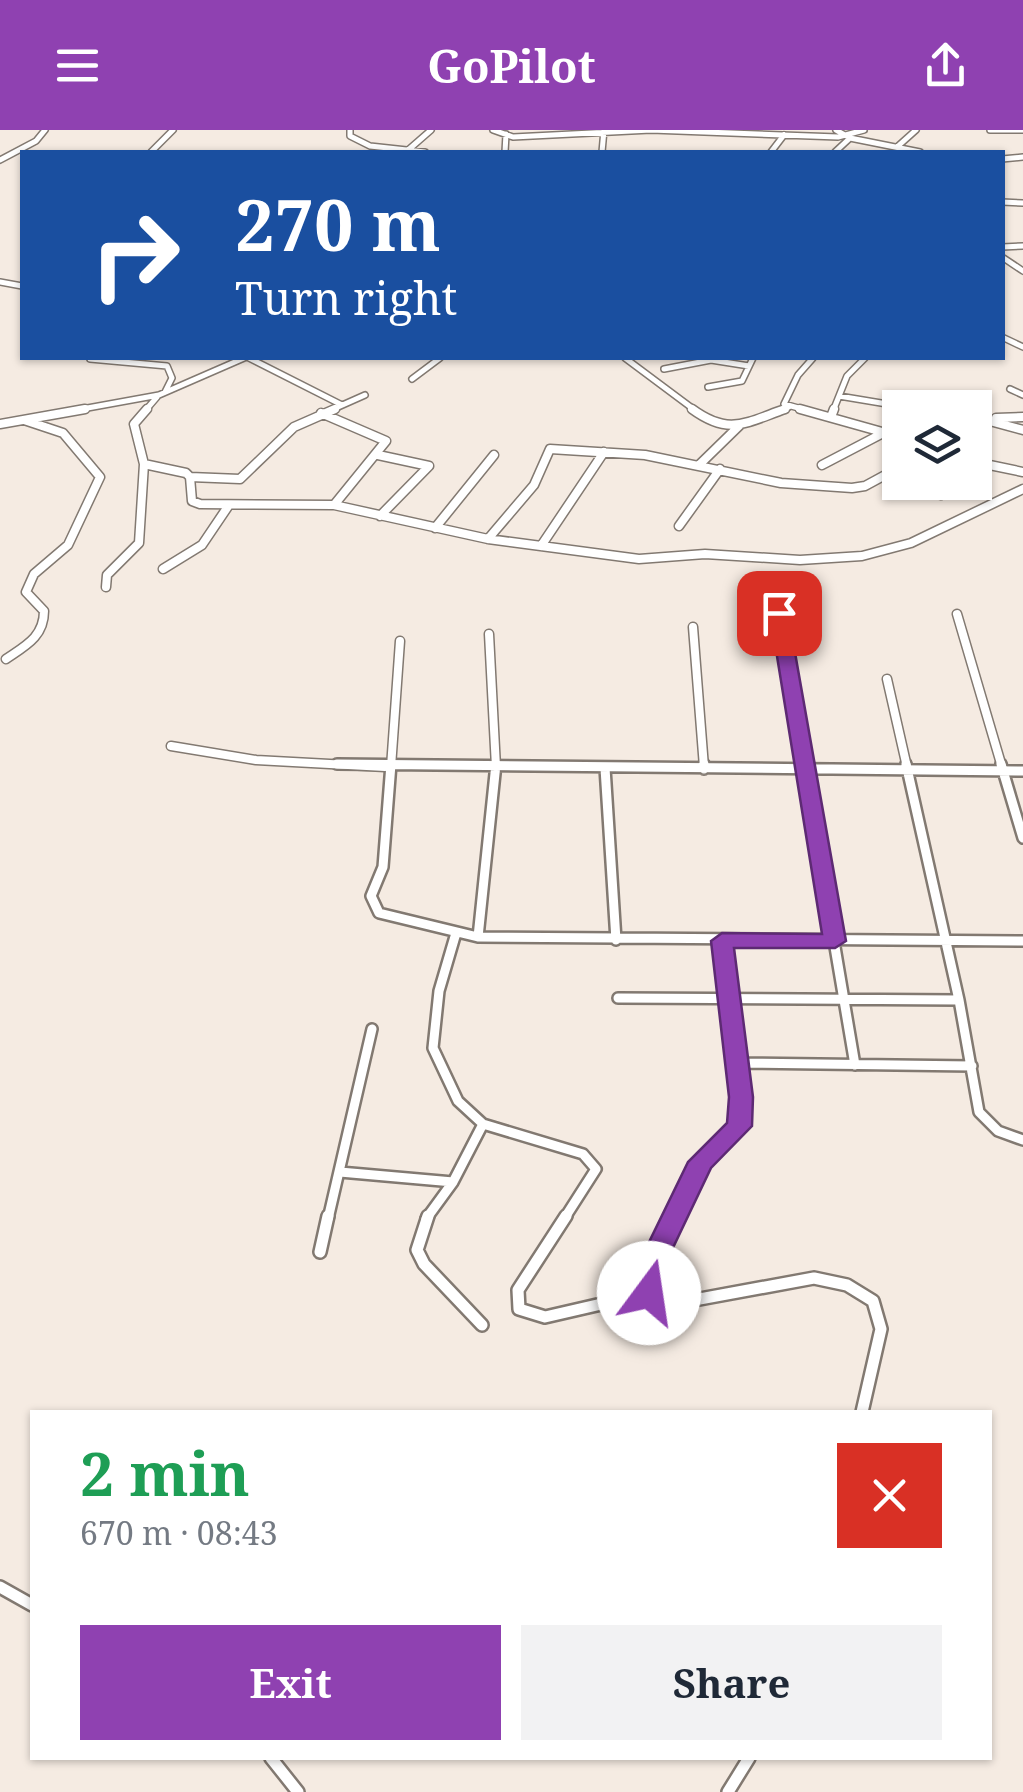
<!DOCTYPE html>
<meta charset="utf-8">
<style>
body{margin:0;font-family:"Noto Serif",serif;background:#f2f2f3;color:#1f2937;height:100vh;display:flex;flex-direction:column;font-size:38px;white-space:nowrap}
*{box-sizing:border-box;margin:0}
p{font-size:32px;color:#747a83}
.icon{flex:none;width:55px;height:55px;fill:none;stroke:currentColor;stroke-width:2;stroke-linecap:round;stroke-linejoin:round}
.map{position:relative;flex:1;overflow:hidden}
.side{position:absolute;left:30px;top:1280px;width:962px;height:350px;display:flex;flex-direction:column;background:#fff;border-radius:0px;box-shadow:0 2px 8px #0004}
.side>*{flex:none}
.guide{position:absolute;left:20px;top:20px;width:985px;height:210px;border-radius:0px;box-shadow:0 2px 8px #0004;background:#1a4fa0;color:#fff;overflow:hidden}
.buttons{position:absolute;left:882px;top:260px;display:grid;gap:20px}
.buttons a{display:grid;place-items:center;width:110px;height:110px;border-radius:0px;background:#fff;box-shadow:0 2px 8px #0004;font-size:50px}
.pin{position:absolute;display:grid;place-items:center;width:85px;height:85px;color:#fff;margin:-42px;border-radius:20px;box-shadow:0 5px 15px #0006}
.me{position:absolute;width:110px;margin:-55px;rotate:14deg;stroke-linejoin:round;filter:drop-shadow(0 0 8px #0008)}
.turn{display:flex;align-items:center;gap:35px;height:210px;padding:0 50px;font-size:45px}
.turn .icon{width:130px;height:130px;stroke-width:2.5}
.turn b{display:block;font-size:70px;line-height:85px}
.round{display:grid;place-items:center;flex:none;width:105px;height:105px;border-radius:0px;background:#f2f2f3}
.headline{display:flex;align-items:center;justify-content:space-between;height:170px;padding:0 50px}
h1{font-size:60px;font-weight:700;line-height:75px;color:#1e9e55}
.cta{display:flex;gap:20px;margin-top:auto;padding:20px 50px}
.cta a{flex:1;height:115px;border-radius:0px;background:#8f41b1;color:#fff;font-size:40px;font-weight:700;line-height:115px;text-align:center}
.cta a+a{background:#f2f2f3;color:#1f2937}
header{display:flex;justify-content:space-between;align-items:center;height:130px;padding:0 50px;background:#8f41b1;color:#fff;font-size:45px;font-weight:700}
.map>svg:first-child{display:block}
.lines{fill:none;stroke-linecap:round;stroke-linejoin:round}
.minor-far3-casing{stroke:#827971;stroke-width:8}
.minor-far2-casing{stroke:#827971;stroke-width:11}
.minor-far1-casing{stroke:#827971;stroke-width:14}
.minor-casing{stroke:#827971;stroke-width:16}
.minor-far3{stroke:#fff;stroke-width:5}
.minor-far2{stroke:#fff;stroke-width:8}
.minor-far1{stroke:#fff;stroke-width:9}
.minor{stroke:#fff;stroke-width:11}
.route{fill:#8f41b1;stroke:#5d2a73;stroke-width:2.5}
</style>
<header><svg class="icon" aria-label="menu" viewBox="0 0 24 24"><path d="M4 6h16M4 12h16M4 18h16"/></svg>GoPilot<svg class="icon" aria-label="share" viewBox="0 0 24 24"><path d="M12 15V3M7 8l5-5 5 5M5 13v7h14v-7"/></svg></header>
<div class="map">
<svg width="1023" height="1662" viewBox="0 0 1023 1662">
<rect width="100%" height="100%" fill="#f5ebe2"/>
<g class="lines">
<defs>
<path id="minor-far3" d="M350,0V6L370,16L425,22
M493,0L513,7L651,0L838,7L864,0
M836,0L850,8L920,22
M990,0H1023
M897,17L916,0
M407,21L431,0
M151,22L173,0
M505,22L506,4
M602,22L604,0
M771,22L784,5
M835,22L850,8
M1002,29L1023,27
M0,30L36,11L45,0
M1002,72L1023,73
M1002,117L1023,116
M1002,127L1023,141
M0,152L22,156
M1002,207L1023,217
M249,228L342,275
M625,228L696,281
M90,229L167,236L172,248L165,262
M664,239L711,230L749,236
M412,249L440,228
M708,257L742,251L753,228
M1010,259L1023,265
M839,266L911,278
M71,281L159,265L244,228
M145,281L157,267
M329,281L365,265
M778,281L789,277
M809,281L784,274L798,245L813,228
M833,281L847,246L865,228"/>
<path id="minor-far2" d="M692,279C729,306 745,293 785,279
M800,279L900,307
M321,283L386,311L334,375
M831,287L834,279
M975,287L1023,300
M996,288L1023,287
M0,294L85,279
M378,325L429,336L380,386
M975,332L1023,342
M144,334L186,343L190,347L192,371L200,374L334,375L488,409L639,429L705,424L800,430L862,426L911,413L1023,359
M699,335L740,295
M822,335L887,301
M190,347L240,349L294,297L335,279
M941,365L957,352
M679,396L720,339
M435,398L494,325
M488,409L534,355L550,319L645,325L781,353L852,358L865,356L900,337
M541,416L604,322
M163,439L202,415L229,375
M106,457L107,445L139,413L144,334L134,294L147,279
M779,483L805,637
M957,484L1002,637
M693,497L704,637
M489,504L496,637
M6,529C25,516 44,507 44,481L26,462L34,444L68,415L100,347L63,303L24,290
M887,549L907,637
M171,616L256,630L385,637
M391,637L400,511"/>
<path id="minor-far1" d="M337,634L1023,641
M391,634L383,737L371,766L379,783L478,807L1023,811
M704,634V639
M804,634L855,935
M906,634L959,870L979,982L998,1001L1023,1010
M1001,634L1023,708
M605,638L616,810
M456,803L439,861L433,918L458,971L483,994L583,1024L596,1039L564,1089
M478,807L496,634
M618,868L959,870
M737,933L972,936
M340,1042L453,1052
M328,1089L372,899
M426,1089L453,1052L483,994
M674,1089L701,1033L739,996L741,967L722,811"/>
<path id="minor" d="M428,1086L417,1120L424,1134L482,1195
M566,1086L518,1160L519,1179L545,1187L649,1163
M675,1086C659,1119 620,1165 678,1173L814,1148L847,1155L873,1171L881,1199L862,1282
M320,1122L328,1086
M0,1457L32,1475
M271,1628L298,1662
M728,1662L749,1628"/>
</defs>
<use href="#minor-far3" class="minor-far3-casing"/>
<use href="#minor-far2" class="minor-far2-casing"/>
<use href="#minor-far1" class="minor-far1-casing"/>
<use href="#minor" class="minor-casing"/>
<use href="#minor-far3" class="minor-far3"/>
<use href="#minor-far2" class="minor-far2"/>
<use href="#minor-far1" class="minor-far1"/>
<use href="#minor" class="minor"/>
</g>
<path class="route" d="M779,477L788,483L846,811L835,818H734L753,967L752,996L711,1038L660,1145L662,1163L658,1171L649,1174L639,1171L633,1145L688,1032L727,993L729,967L711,811L722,803L822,804L770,483Z"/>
</svg>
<div class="buttons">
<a><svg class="icon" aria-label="layers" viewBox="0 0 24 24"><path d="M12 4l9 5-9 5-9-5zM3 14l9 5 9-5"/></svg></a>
</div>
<div class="pin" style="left:779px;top:483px;background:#d93025"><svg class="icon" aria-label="arrive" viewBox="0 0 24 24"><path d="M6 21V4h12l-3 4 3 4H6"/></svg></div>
<svg class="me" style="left:649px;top:1163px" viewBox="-20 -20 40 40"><circle r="19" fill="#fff"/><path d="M0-13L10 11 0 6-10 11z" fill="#8f41b1"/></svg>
<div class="guide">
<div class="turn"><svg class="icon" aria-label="right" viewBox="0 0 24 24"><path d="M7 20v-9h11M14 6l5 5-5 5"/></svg><div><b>270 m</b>Turn right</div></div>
</div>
<section class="side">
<div class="headline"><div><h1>2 min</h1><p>670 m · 08:43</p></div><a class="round" style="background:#d93025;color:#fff"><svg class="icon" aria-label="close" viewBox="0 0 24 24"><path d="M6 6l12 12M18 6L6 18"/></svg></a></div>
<div class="cta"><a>Exit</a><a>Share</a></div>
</section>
</div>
